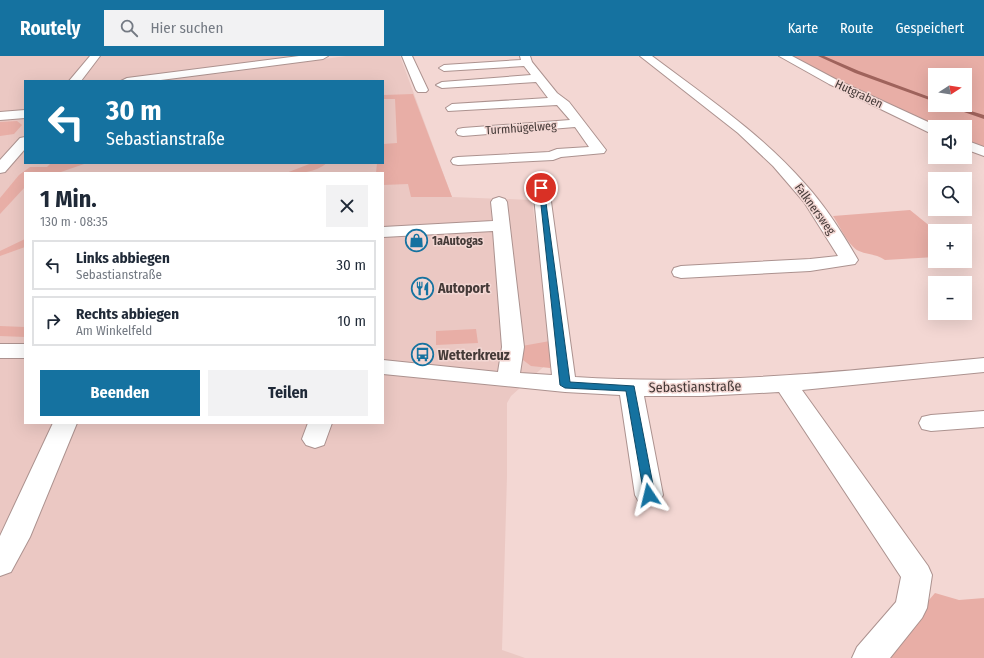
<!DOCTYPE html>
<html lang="de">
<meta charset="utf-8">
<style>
body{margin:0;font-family:"Fira Sans Condensed",sans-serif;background:#f2f2f3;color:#1f2937;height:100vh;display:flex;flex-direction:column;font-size:15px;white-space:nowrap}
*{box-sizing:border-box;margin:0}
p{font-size:13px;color:#747a83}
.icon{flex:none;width:22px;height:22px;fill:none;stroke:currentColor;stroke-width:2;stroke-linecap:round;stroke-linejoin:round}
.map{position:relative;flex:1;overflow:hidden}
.panel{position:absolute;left:24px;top:116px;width:360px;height:252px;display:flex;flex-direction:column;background:#fff;border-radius:0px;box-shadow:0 4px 16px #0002}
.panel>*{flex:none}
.top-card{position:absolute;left:24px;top:24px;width:360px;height:84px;border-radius:0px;box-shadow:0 4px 16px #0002;background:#1572a0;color:#fff;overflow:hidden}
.needle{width:26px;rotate:78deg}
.fabs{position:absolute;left:928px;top:12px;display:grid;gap:8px}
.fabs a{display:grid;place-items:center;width:44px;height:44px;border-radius:0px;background:#fff;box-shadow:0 4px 16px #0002;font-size:20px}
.pin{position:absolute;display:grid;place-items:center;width:34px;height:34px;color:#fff;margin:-17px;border:2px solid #fff;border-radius:50%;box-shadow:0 1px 4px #0007}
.me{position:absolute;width:44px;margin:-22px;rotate:350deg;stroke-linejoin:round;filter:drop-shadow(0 0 3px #0008)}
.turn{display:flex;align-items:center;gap:14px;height:84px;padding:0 16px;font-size:18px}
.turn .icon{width:52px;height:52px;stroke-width:2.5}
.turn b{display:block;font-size:28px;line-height:34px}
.round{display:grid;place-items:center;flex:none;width:42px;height:42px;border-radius:0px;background:#f2f2f3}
.overview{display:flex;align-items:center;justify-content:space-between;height:68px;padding:0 16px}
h1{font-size:24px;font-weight:700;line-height:30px}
.button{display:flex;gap:8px;margin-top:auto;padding:8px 16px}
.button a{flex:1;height:46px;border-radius:0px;background:#1572a0;color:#fff;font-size:16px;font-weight:700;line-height:46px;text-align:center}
.button a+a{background:#f2f2f3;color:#1f2937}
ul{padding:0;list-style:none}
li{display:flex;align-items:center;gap:12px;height:50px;margin:0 8px 6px;padding:0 8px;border:2px solid #e0e1e3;border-radius:0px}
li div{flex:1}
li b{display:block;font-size:15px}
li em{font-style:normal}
header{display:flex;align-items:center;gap:24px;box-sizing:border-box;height:56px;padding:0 20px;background:#1572a0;color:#fff}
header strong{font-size:19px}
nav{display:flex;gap:22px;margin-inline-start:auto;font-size:14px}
.search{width:280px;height:36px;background:#f2f2f3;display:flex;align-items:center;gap:10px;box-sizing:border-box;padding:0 14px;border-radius:0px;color:#747a83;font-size:15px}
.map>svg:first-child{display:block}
.built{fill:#ebc8c3;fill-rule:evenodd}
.green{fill:#e8aea6;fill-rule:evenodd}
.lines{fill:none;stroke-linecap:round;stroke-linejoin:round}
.stream{fill:#9f635c;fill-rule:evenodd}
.minor-casing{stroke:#ac928f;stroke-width:2}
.minor{fill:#fff;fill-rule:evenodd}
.route{fill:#1572a0;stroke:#0e4a68}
.labels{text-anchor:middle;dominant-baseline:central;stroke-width:3;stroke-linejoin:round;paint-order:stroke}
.far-street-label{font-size:12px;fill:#453a38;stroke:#f3d7d3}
.far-poi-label{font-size:12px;font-weight:bold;fill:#453a38;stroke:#f3d7d3;text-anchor:start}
.poi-label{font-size:14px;font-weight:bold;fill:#453a38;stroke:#f3d7d3;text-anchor:start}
.street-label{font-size:14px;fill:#453a38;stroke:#f3d7d3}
</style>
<header>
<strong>Routely</strong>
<div class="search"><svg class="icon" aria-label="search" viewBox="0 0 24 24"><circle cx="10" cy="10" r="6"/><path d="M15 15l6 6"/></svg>Hier suchen</div>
<nav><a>Karte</a><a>Route</a><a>Gespeichert</a></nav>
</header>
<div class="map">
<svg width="984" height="602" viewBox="0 0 984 602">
<rect width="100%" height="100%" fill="#f3d7d3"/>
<path class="built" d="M0,0H294L205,13L216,18L346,0H400L452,141L532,144L550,285V305L511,340L507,347V420L502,594L525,602H0ZM25,25H383V107H25ZM25,117H383V367H25Z"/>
<path class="green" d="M791,0H984V93L965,84V71H936L850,31ZM935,19H965V49H935Z
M413,38L452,141H411L408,128L383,129V117H376L377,107H383V88L397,87L395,43H383V39Z
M17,65L22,69L14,78L0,80V66Z
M51,107H87L58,117H25V131L0,158V142L19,119L30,111H47Z
M312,107H327C315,117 301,117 286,117Z
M910,154L936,175L935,201L885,204C877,198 868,199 859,195C848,190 840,170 833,160Z
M25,183V191L0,200V195Z
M0,270L25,271V281L0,280Z
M476,273L478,287L436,289V275Z
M550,285L553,308L550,312L531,310L523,304L522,290Z
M935,537L959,544L984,542V602H879Z"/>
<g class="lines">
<path class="stream" d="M818,0H824L859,15L935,43V46L855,17Z
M944,49H951L984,59V63Z"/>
<defs>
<path id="minor" d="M90,0H100L81,25H69Z
M299,0H328L323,3L153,25H121L127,22Z
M402,0H412L428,34L426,36H418L416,34Z
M520,0H530L532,6L557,37L569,46L606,94L604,97L561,101L553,104L458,109L453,108L451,105L453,102L458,101L549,96L557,93L589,91L575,71L463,80L458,79L456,76L458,73L463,72L570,64L557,49L448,55L446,52L452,48L548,42L536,26L442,32L436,29L442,26L531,19L524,10L444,15L439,12L444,9L521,4Z
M640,0H652C705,40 762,78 806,129C826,151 843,178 858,204L855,208L810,215L681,222L674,220L672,216L674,212L681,210L810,203L838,200L804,146L773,110L738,77Z
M779,0H792L837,24L939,71H935V78L930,77L829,28Z
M25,54V62L0,64V56Z
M25,81V93L5,116L0,117V104L20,82Z
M965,84L984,91V100L965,93Z
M541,126L546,128L549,131L575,321C714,330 846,315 984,302V316L802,334L928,510L932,519L927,552L922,562L890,602H852L857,591L896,546L901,521L779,336L702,340H644L663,439L659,446L649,449L639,446L635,439L620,339L565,336L383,318V304L498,316L502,291L493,175L383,181V171L493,165L491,146L493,143L499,141L505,143L507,146L524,291L520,317L552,319L533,131L536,128Z
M0,288H25V302H0Z
M984,355V371L931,375L922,373L919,367L922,361L931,359Z
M53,367H77L30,481L11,516L0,520V480Z
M308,367H332L324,389L315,392L306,389L302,383Z"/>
</defs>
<use href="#minor" class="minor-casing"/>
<use href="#minor" class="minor"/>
</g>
<path class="route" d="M539,130L544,132L570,326L634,330L655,439L653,442H645L644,439L626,335L565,332L560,329Z"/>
<defs>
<symbol id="shop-ring" viewBox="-11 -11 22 22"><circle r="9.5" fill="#f3d7d3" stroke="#1572a0" stroke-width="1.5"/><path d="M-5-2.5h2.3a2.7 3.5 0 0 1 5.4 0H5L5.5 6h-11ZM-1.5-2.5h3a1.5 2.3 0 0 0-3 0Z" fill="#1572a0"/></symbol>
<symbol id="restaurant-ring" viewBox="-11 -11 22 22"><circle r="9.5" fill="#f3d7d3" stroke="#1572a0" stroke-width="1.5"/><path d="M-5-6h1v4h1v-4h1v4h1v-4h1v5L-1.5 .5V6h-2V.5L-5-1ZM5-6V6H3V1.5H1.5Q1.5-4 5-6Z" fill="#1572a0"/></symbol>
<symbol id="bus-ring" viewBox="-11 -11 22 22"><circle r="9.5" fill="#f3d7d3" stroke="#1572a0" stroke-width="1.5"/><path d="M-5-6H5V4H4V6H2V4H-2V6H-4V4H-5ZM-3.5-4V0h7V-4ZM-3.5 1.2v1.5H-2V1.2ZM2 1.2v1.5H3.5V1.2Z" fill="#1572a0"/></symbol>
</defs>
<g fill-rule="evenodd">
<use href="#shop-ring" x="404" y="172" width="25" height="25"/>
<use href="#restaurant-ring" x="410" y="220" width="25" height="25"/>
<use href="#bus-ring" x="410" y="286" width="25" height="25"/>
</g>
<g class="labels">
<g class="far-street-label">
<text transform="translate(859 38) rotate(25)">Hutgraben</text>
<text transform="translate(521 72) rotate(-4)">Turmhügelweg</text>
<text transform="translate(815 153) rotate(54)">Falknersweg</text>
</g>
<g class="far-poi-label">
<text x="432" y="185">1aAutogas</text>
</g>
<g class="poi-label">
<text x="438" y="232">Autoport</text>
<text x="438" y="299">Wetterkreuz</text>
</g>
<g class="street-label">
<text transform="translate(695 331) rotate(-1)">Sebastianstraße</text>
</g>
</g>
</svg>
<div class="fabs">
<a><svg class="needle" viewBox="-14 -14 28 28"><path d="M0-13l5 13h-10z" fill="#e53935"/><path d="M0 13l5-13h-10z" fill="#747a83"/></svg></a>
<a><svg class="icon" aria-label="sound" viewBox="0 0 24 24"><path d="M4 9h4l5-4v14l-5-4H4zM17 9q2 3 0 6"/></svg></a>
<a><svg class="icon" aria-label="search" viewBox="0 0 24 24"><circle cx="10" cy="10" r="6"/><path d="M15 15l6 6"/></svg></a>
<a>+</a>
<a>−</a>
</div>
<div class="pin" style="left:541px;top:132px;background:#d93025"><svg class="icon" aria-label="arrive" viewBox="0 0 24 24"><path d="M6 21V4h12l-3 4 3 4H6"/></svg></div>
<svg class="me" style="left:649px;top:439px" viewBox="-20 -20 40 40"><path d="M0-17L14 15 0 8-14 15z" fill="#1572a0" stroke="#fff" stroke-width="4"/></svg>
<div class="top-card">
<div class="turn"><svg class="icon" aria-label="left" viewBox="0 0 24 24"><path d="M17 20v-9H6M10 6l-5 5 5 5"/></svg><div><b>30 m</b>Sebastianstraße</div></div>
</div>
<section class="panel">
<div class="overview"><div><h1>1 Min.</h1><p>130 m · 08:35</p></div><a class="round"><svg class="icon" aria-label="close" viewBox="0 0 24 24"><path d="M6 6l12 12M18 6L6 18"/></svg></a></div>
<ul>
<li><svg class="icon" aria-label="left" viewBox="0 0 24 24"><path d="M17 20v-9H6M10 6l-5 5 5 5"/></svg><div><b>Links abbiegen</b><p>Sebastianstraße</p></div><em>30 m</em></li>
<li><svg class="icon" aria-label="right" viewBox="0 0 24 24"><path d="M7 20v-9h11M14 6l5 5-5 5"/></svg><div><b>Rechts abbiegen</b><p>Am Winkelfeld</p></div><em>10 m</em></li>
</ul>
<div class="button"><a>Beenden</a><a>Teilen</a></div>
</section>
</div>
